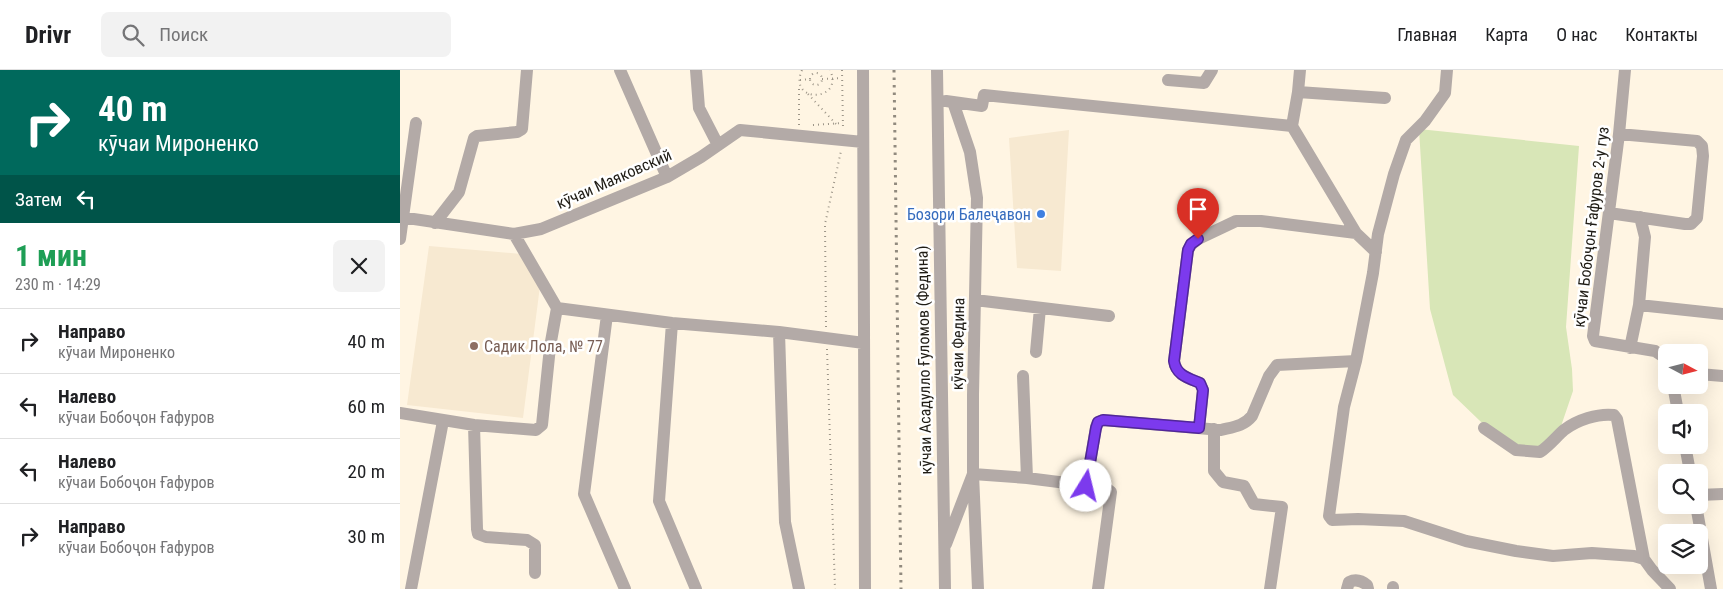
<!DOCTYPE html>
<html lang="ru">
<meta charset="utf-8">
<style>
body{margin:0;font-family:"Roboto Condensed",sans-serif;background:#f2f2f2;color:#202124;height:100vh;display:flex;flex-direction:column;font-size:19px;white-space:nowrap}
*{box-sizing:border-box;margin:0}
p{font-size:16px;color:#757577}
.icon{flex:none;width:28px;height:28px;fill:none;stroke:currentColor;stroke-width:2;stroke-linecap:round;stroke-linejoin:round}
.map{position:relative;flex:1;overflow:hidden}
.side{display:flex;flex-direction:column;background:#fff;width:400px}
.side>*{flex:none}
.hud{background:#00695c;color:#fff;overflow:hidden}
.needle{width:32px;rotate:97deg}
.tools{position:absolute;left:1258px;top:274px;display:grid;gap:10px}
.tools a{display:grid;place-items:center;width:50px;height:50px;border-radius:8px;background:#fff;box-shadow:0 5px 20px #0002;font-size:25px}
.pin{position:absolute;display:grid;place-items:center;width:42px;height:42px;color:#fff;margin:-51px -21px;border-radius:50% 50% 50% 0;rotate:-45deg;box-shadow:0 0 5px #0007}
.pin .icon{rotate:45deg}
.me{position:absolute;width:55px;margin:-28px;rotate:9deg;stroke-linejoin:round;filter:drop-shadow(0 0 4px #0008)}
.turn{display:flex;align-items:center;gap:18px;height:105px;padding:0 15px;font-size:22px}
.turn .icon{width:65px;height:65px;stroke-width:2.5}
.turn b{display:block;font-size:35px;line-height:42px}
.then{display:flex;align-items:center;height:48px;padding:0 15px;background:#0003;gap:10px;font-size:19px}
.round{display:grid;place-items:center;flex:none;width:52px;height:52px;border-radius:8px;background:#f2f2f2}
.headline{display:flex;align-items:center;justify-content:space-between;height:85px;padding:0 15px}
h1{font-size:30px;font-weight:700;line-height:38px;color:#1e9e55}
ul{padding:0;list-style:none}
li{display:flex;align-items:center;gap:15px;height:65px;padding:0 15px;border-top:1px solid #e0e0e0}
li div{flex:1}
li b{display:block;font-size:19px}
li em{font-style:normal}
header{display:flex;align-items:center;gap:30px;box-sizing:border-box;height:70px;padding:0 25px;background:#fff;border-bottom:1px solid #e0e0e0}
header strong{font-size:24px}
nav{display:flex;gap:28px;margin-inline-start:auto;font-size:18px}
.search{width:350px;height:45px;background:#f2f2f2;display:flex;align-items:center;gap:12px;box-sizing:border-box;padding:0 18px;border-radius:8px;color:#757577;font-size:19px}
main{display:flex;flex:1;min-height:0}
.map>svg:first-child{display:block}
.built{fill:#f7e9d1}
.green{fill:#d8e6b7}
.lines{fill:none;stroke-linecap:round;stroke-linejoin:round}
.path{stroke:#9c9588;stroke-width:2;stroke-dasharray:1 4;stroke-linecap:butt}
.minor{stroke:#b3aaa7;stroke-width:12}
.rail{stroke:#918a7e;stroke-width:3;stroke-dasharray:2.5 5;stroke-linecap:butt}
.route-casing{stroke:#51269a;stroke-width:12}
.route{stroke:#7c3aed;stroke-width:9}
.shop-dot{fill:#3f7fe0;stroke:#fff;stroke-width:2}
.education-dot{fill:#8d6e63;stroke:#fff;stroke-width:2}
.labels{text-anchor:middle;dominant-baseline:central;stroke-width:5;stroke-linejoin:round;paint-order:stroke}
.street-label{font-size:16px;fill:#1f1c15;stroke:#fff}
.shop-label{font-size:16px;fill:#366cbe;stroke:#fff;text-anchor:end}
.education-label{font-size:16px;fill:#785e54;stroke:#fff;text-anchor:start}
</style>
<header>
<strong>Drivr</strong>
<div class="search"><svg class="icon" aria-label="search" viewBox="0 0 24 24"><circle cx="10" cy="10" r="6"/><path d="M15 15l6 6"/></svg>Поиск</div>
<nav><a>Главная</a><a>Карта</a><a>О нас</a><a>Контакты</a></nav>
</header>
<main>
<section class="side">
<div class="hud">
<div class="turn"><svg class="icon" aria-label="right" viewBox="0 0 24 24"><path d="M7 20v-9h11M14 6l5 5-5 5"/></svg><div><b>40 m</b>кӯчаи Мироненко</div></div>
<div class="then">Затем<svg class="icon" aria-label="left" viewBox="0 0 24 24"><path d="M17 20v-9H6M10 6l-5 5 5 5"/></svg></div>
</div>
<div class="headline"><div><h1>1 мин</h1><p>230 m · 14:29</p></div><a class="round"><svg class="icon" aria-label="close" viewBox="0 0 24 24"><path d="M6 6l12 12M18 6L6 18"/></svg></a></div>
<ul>
<li><svg class="icon" aria-label="right" viewBox="0 0 24 24"><path d="M7 20v-9h11M14 6l5 5-5 5"/></svg><div><b>Направо</b><p>кӯчаи Мироненко</p></div><em>40 m</em></li>
<li><svg class="icon" aria-label="left" viewBox="0 0 24 24"><path d="M17 20v-9H6M10 6l-5 5 5 5"/></svg><div><b>Налево</b><p>кӯчаи Бобоҷон Ғафуров</p></div><em>60 m</em></li>
<li><svg class="icon" aria-label="left" viewBox="0 0 24 24"><path d="M17 20v-9H6M10 6l-5 5 5 5"/></svg><div><b>Налево</b><p>кӯчаи Бобоҷон Ғафуров</p></div><em>20 m</em></li>
<li><svg class="icon" aria-label="right" viewBox="0 0 24 24"><path d="M7 20v-9h11M14 6l5 5-5 5"/></svg><div><b>Направо</b><p>кӯчаи Бобоҷон Ғафуров</p></div><em>30 m</em></li>
</ul>
</section>
<div class="map">
<svg width="1323" height="519" viewBox="0 0 1323 519">
<rect width="100%" height="100%" fill="#fff5e3"/>
<path class="built" d="M669,60L661,201L617,198L609,68Z
M29,176L121,184L140,216L123,348L7,335Z"/>
<path class="green" d="M1019,59L1179,76L1166,257L1172,299L1173,321L1159,362L1136,380L1105,375L1053,325L1030,239Z"/>
<g class="lines">
<path class="path" d="M402,0C387,34 445,32 430,0
M442,0L443,59
M410 9a6 6 0 1 1 12 0a6 6 0 1 1-12 0Z
M422,9L442,8
M400,10L410,9
M408,24L436,54
M399,55V15
M413,55L443,53
M426,257L425,154L441,81
M427,279L435,519"/>
<path class="minor" d="M220,0L267,107
M296,0L299,38L318,75
M463,0L465,519
M537,0L545,519
M1047,0L1045,23L1025,51L1006,70L994,104L978,164L973,203L956,291L944,337L929,446L932,450L958,449L1004,451L1066,471L1116,481L1153,486L1192,483L1234,486L1244,489L1252,500L1270,519
M1225,0L1219,64L1193,266L1195,271L1255,281L1264,287L1266,293
M768,10L804,13L812,0
M898,22L985,28
M546,31L582,36L584,25L892,56L898,22L900,0
M553,32L570,82L577,128L573,325V404L578,519
M892,56L956,163L976,182
M1209,143L1285,154H1291L1297,148L1303,86L1302,76L1297,71L1219,64
M0,147L114,164L141,159L267,107L301,87L340,60L463,72
M35,153L59,122L74,68L77,66L117,62L122,59L127,0
M0,169L16,53
M575,230L709,246
M1239,235L1245,167L1240,147
M157,238L272,253L379,262L464,273
M207,245L184,424L225,519
M272,253L259,431L296,519
M379,262L385,452L399,519
M1230,278L1239,235L1323,244
M636,282L640,238
M1299,304L1323,306
M623,306L627,408
M1273,315L1278,342
M0,343L74,355L136,360L142,355L150,277L157,238L114,164
M74,355L77,459L78,464L86,467L127,470L135,475V503
M799,358L803,320L800,313C788,308 776,305 774,291L788,180L791,175L798,169L836,151H861L956,163
M1084,358L1116,380L1140,382C1149,376 1156,367 1164,360C1177,350 1198,343 1214,345L1217,349L1244,489
M814,359V401L823,412L844,416L854,434L882,437L870,519
M1285,375L1290,402
M686,416L696,357L698,352L703,350L821,360C833,357 844,356 852,346L869,306L877,295L956,291
M1299,425L1323,424
M1296,435L1311,519
M546,474L573,404L627,408L706,418L711,422L698,519
M11,519L43,351
M947,519L949,512C955,509 961,510 967,515L968,519
M993,519V517"/>
<path class="rail" d="M494,0L501,519"/>
</g>
<g class="lines">
<defs>
<path id="route" d="M686,416L696,358L698,352L703,350L799,358L803,320L800,313C788,308 776,305 774,291L788,180L791,174L798,169"/>
</defs>
<use href="#route" class="route-casing"/>
<use href="#route" class="route"/>
</g>
<circle class="shop-dot" cx="641" cy="144" r="5"/>
<circle class="education-dot" cx="74" cy="276" r="5"/>
<g class="labels">
<g class="street-label">
<text transform="translate(214 109) rotate(-24)">кӯчаи Маяковский</text>
<text transform="translate(1191 157) rotate(-83)">кӯчаи Бобоҷон Ғафуров 2-у гуз</text>
<text transform="translate(558 274) rotate(-89)">кӯчаи Федина</text>
<text transform="translate(524 290) rotate(-91)">кӯчаи Асадулло Ғуломов (Федина)</text>
</g>
<g class="shop-label">
<text x="631" y="144">Бозори Балеҷавон</text>
</g>
<g class="education-label">
<text x="84" y="276">Садик Лола, № 77</text>
</g>
</g>
</svg>
<div class="tools">
<a><svg class="needle" viewBox="-14 -14 28 28"><path d="M0-13l5 13h-10z" fill="#e53935"/><path d="M0 13l5-13h-10z" fill="#757577"/></svg></a>
<a><svg class="icon" aria-label="sound" viewBox="0 0 24 24"><path d="M4 9h4l5-4v14l-5-4H4zM17 9q2 3 0 6"/></svg></a>
<a><svg class="icon" aria-label="search" viewBox="0 0 24 24"><circle cx="10" cy="10" r="6"/><path d="M15 15l6 6"/></svg></a>
<a><svg class="icon" aria-label="layers" viewBox="0 0 24 24"><path d="M12 4l9 5-9 5-9-5zM3 14l9 5 9-5"/></svg></a>
</div>
<div class="pin" style="left:798px;top:169px;background:#d93025"><svg class="icon" aria-label="arrive" viewBox="0 0 24 24"><path d="M6 21V4h12l-3 4 3 4H6"/></svg></div>
<svg class="me" style="left:686px;top:416px" viewBox="-20 -20 40 40"><circle r="19" fill="#fff"/><path d="M0-13L10 11 0 6-10 11z" fill="#7c3aed"/></svg>
</div>
</main>
